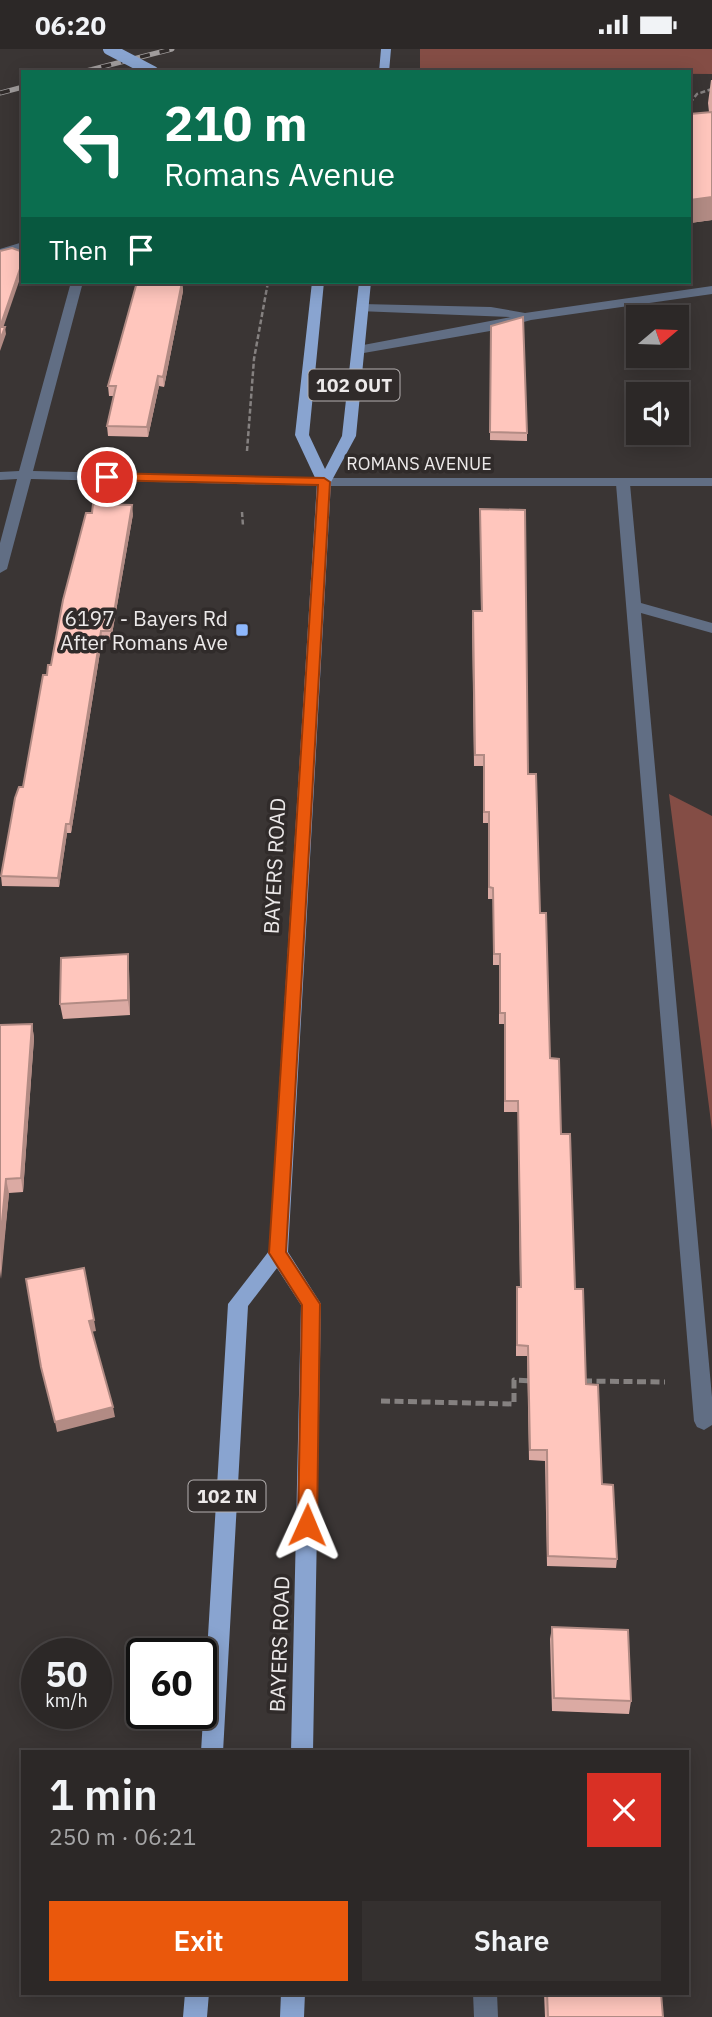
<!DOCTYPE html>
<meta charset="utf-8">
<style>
body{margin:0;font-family:"IBM Plex Sans",sans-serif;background:#34302f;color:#f1f3f6;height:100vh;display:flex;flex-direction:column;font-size:26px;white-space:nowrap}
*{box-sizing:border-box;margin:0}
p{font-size:23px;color:#a6a6a7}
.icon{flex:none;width:38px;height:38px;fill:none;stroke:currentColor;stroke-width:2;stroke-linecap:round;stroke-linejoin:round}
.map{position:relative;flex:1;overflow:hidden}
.panel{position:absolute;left:21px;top:1701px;width:668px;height:245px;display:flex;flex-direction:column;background:#2c2827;border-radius:0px;box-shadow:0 4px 18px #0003,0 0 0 2px #484444}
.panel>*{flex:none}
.top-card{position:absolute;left:21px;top:21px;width:670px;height:214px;border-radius:0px;box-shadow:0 4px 18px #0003,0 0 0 2px #484444;background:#0b6e4f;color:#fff;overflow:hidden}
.needle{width:46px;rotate:71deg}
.buttons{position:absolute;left:626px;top:256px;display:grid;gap:14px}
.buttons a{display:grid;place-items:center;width:63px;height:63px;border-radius:0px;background:#2c2827;box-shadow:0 4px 18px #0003,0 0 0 2px #484444;font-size:35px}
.speed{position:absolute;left:21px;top:1589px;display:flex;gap:14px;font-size:35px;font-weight:700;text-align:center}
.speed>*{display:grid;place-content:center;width:91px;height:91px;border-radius:50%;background:#2c2827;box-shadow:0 4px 18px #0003,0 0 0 2px #484444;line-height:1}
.speed small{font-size:18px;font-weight:400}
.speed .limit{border:4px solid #111;border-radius:10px;background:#fff;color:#111}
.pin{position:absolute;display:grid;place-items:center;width:60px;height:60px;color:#fff;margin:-30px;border:4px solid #fff;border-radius:50%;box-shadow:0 2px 7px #0007}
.me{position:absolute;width:77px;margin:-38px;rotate:1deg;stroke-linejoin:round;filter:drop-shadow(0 0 5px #0008)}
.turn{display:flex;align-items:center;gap:24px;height:147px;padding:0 28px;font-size:32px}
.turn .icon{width:91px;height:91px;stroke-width:2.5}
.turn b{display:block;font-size:49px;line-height:60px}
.then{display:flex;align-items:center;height:66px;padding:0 28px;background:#0003;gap:14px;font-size:26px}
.round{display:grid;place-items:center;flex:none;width:74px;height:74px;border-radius:0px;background:#34302f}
.head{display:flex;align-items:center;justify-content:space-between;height:119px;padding:0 28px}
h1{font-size:42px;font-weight:600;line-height:52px}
.primary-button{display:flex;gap:14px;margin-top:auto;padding:14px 28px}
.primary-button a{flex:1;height:80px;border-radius:0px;background:#ea580c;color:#fff;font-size:28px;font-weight:600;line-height:80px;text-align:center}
.primary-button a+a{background:#34302f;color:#f1f3f6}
.status{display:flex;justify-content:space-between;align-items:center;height:49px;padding:0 35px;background:#2c2827;direction:ltr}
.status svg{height:19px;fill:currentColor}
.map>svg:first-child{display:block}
.green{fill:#844d45}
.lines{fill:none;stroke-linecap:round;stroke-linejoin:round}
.path-far1{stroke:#858180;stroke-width:2.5;stroke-dasharray:5 2.5;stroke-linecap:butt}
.path{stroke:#858180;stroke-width:5;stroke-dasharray:9 4.5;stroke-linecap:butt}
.lane{fill:#616e84;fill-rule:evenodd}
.street{fill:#616e84;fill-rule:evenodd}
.primary{fill:#89a4d0;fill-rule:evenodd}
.rail-casing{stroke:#a09c9c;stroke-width:5}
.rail{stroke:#302b2a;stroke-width:3.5;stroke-dasharray:10;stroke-linecap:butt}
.primary-bridge{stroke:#89a4d0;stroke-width:12}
.wall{fill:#dbaaa3}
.shaded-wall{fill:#b28b84}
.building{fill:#ffc6bd;stroke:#b28b84;stroke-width:2}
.route{fill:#ea580c;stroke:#983908;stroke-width:2}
.poi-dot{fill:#8eb8fd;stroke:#302b2a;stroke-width:2.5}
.labels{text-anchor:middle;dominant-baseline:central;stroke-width:7;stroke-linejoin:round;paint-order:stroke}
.far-street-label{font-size:18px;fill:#ece9e9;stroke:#302b2a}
.shield{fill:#302b2a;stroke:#b4b0b0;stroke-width:2}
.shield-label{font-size:19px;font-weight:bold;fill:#ece9e9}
.poi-label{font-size:21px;fill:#ece9e9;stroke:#302b2a;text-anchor:end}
.street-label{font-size:21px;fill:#ece9e9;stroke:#302b2a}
</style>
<div class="status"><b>06:20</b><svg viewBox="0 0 49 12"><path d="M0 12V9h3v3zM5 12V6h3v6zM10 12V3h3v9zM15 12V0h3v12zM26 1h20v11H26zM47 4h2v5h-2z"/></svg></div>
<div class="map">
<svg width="712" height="1968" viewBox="0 0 712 1968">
<rect width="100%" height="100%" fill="#3a3534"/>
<path class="green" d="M420,0H712V25L420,23Z
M669,745L712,767V1081Z"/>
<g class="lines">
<path class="path-far1" d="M690,54L697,45L712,40
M247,402L254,310L268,233
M242,463L243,477"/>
<path class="path" d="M583,1332L665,1333
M381,1352L514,1355V1331L532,1332"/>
<path class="lane" d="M623,431L630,435L641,554L712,574V584L641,564L712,1348V1376L704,1381L697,1378L694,1372L616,435Z
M473,1944H497L498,1968H474Z"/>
<path class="street" d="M23,193V201L0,208V200Z
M71,233H83L33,422L324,429H712V437H324L31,430L7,520L0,524V494L17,430L0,431V423L19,422Z
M712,237V245L531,271L490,282L358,305L352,301L358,297L511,268L358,262L356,259L362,255L491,258L525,264Z"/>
<path class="primary" d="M381,0H391L389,23H379Z
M312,233H324L309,386L325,420L342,387L359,233H371L356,387L331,433L288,1203L321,1255L313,1703H291L301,1256L277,1219L248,1257L223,1703H201L228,1255L269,1202L317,433L295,386Z
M185,1944H209L207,1968H183Z
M281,1944H305L304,1968H280Z"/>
<defs>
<path id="rail" d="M82,23L172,0
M0,44L23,38"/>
</defs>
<use href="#rail" class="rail-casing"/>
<use href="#rail" class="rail"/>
<path class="primary-bridge" d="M109,0L153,23"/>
</g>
<path class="wall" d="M711,31H712V171L690,174V65L709,63L708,54Z
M137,233H191V234H182L183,242L164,338L159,337L148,388L108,387L107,377L114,347H109L108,337Z
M491,277L527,384V392L490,391Z
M480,460L528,725L540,864L550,1009L561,1085L575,1240L586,1335L602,1435L617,1510L616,1519L547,1517L545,1412L529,1411L527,1307H516V1248L517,1238H520L518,1063H504V975H499V916H493V850H488V774H483V717H474L472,573L473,562H481Z
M133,465L111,591H102L71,784H67L59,838L2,837L1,827L23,738L47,626Z
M129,920L130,966L63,970L60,955Z
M32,975L34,989L23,1143L9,1144L0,1230V976Z
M552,1578L631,1652L629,1665L552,1662L550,1590Z
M544,1944H661L663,1968H545Z"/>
<path class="shaded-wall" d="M712,148V171L690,174V151Z
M23,211V221L1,285L0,278Z
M182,233L183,242L164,338L163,328Z
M5,278L6,285L0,302V291Z
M158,327L159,337L148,388L147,378Z
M132,456L133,465L111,591V582Z
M101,582L102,591L71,784L70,775Z
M66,775L67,784L59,838L58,829Z
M128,905L129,920L130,966L128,951Z
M32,975L34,989L23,1143L21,1129Z
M6,1130L9,1144L1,1230L0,1194Z
M94,1271L96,1282L91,1283L89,1272Z
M113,1358L115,1368L57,1383L55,1373Z"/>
<path class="building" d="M712,63V148L690,151V65Z
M12,199L23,203V211L0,278H5L0,291V202Z
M137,233H182L163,328L158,327L147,378L107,377L116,337H108Z
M523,268L527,384L490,383L491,277Z
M93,455L132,456L111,582H101L70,775H66L58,829L1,827L15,749L19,738H23L43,626H47L48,616H51L63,551L86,464H92Z
M480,460L525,461L528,725H536L540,864H546L550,1009L559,1010L561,1085H570L575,1240H583L586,1335L598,1336L602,1435L613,1436L617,1510L548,1507L547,1401H530L528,1297L517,1296V1238H521L518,1052H505V964H500V905H494L493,839L489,838V763H484V706H475L473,562H482Z
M128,905V951L60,955L61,909Z
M32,975L21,1129L6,1130L0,1194V976Z
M84,1219L94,1271L89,1272L113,1358L55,1373L41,1318L26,1230Z
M552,1578L628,1581L631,1652L554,1649Z
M547,1944H661L663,1968H548Z"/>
<path class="route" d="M107,424L324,429L330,433L286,1203L320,1255L317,1476L314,1482L307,1485L301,1482L298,1476L302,1256L269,1204L318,436L102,431L100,428Z"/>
<rect class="poi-dot" x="235" y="574" width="14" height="14" rx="3.5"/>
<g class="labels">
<g class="far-street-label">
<text x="419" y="414">ROMANS AVENUE</text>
</g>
<g class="shield">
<rect x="308.5" y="320.5" width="91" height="31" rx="5"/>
<rect x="188.5" y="1431.5" width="77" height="31" rx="5"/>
</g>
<g class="shield-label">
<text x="354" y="336">102 OUT</text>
<text x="227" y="1447">102 IN</text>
</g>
<g class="poi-label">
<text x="228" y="569">6197 - Bayers Rd<tspan x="228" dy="24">After Romans Ave</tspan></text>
</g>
<g class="street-label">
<text transform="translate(274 817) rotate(-87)">BAYERS ROAD</text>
<text transform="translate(279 1595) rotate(-88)">BAYERS ROAD</text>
</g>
</g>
</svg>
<div class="buttons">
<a><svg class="needle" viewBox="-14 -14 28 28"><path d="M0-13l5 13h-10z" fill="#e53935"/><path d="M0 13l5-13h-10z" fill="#a6a6a7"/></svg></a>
<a><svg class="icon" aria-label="sound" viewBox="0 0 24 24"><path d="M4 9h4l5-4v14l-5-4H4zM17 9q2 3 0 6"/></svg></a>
</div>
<div class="speed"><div>50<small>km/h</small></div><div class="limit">60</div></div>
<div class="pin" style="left:107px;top:428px;background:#d93025"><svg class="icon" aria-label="arrive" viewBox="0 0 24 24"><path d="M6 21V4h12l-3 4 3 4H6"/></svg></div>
<svg class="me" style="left:307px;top:1476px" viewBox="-20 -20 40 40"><path d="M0-17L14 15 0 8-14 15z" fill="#ea580c" stroke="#fff" stroke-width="4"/></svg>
<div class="top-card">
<div class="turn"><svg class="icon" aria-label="left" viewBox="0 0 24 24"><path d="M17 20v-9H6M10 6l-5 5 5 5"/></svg><div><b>210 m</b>Romans Avenue</div></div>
<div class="then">Then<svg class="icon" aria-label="arrive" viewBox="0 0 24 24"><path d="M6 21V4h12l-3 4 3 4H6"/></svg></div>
</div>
<section class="panel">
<div class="head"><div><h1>1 min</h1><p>250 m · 06:21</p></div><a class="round" style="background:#d93025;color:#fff"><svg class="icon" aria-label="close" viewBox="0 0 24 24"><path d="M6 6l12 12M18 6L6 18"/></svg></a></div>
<div class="primary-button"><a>Exit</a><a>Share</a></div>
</section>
</div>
